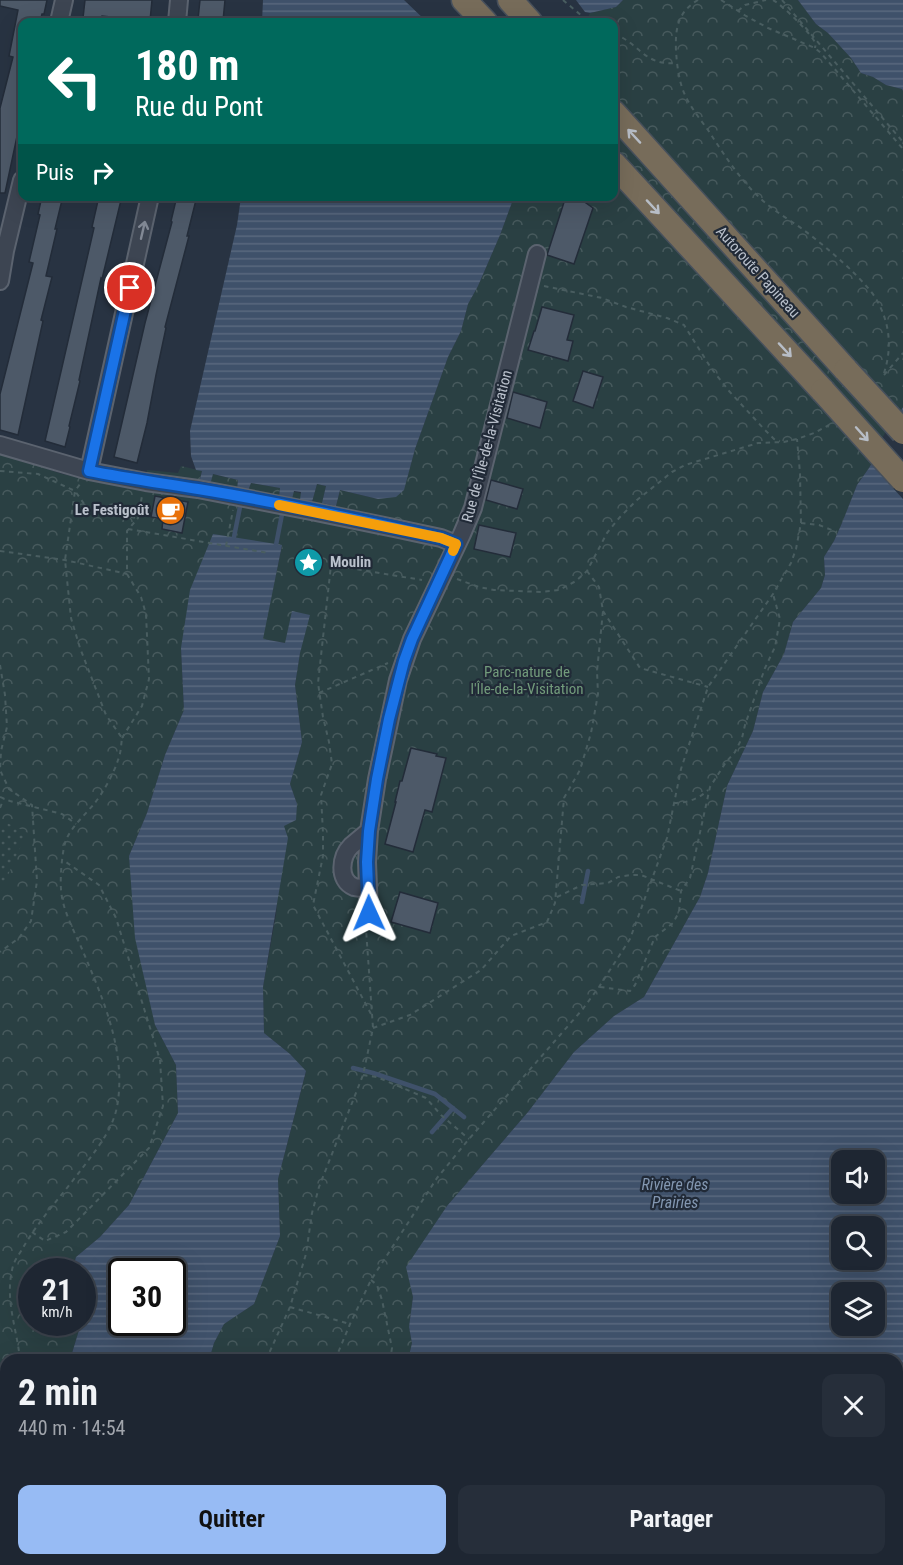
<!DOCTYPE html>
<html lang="fr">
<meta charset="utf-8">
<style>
body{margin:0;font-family:"Roboto Condensed",sans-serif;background:#262e3a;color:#f1f3f6;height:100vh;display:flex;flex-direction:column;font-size:22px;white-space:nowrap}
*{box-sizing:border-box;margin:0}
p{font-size:20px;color:#a1a5ac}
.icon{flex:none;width:33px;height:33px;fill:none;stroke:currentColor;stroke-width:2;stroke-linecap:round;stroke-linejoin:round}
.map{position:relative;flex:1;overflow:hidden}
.sheet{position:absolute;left:0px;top:1354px;width:903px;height:212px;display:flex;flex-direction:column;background:#1e2632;border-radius:18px 18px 0 0;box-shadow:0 6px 24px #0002,0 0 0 2px #3c434d}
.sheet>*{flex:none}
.hud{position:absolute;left:18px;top:18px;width:600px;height:183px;border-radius:12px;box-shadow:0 6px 24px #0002,0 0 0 2px #3c434d;background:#00695c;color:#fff;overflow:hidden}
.fabs{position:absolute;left:831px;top:1150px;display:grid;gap:12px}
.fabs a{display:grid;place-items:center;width:54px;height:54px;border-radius:12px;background:#1e2632;box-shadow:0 6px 24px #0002,0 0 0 2px #3c434d;font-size:30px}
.speed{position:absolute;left:18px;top:1258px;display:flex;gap:12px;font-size:30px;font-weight:700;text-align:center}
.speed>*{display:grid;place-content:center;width:78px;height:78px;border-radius:50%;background:#1e2632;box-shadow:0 6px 24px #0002,0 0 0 2px #3c434d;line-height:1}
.speed small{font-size:15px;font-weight:400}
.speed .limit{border:3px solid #111;border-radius:9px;background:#fff;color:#111}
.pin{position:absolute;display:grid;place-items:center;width:51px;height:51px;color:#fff;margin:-26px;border:3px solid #fff;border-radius:50%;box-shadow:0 2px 6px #0007}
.me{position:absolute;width:66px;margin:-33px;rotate:359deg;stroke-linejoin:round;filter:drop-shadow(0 0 4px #0008)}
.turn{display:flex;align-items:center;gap:21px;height:126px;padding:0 18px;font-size:27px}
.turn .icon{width:78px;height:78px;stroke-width:2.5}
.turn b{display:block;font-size:42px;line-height:51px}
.then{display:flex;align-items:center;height:57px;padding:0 18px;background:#0003;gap:12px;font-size:22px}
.round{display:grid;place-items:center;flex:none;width:63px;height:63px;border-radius:12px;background:#262e3a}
.overview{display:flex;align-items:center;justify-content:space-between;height:102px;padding:0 18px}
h1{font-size:36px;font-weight:700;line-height:45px}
.button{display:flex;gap:12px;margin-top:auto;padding:12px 18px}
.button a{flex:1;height:69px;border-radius:12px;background:#97bbf4;color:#111;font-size:24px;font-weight:700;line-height:69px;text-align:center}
.button a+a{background:#262e3a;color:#f1f3f6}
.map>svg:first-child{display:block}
.park{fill:url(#park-crowns)}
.garden{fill:url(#garden-dots)}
.water{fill:url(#water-rules);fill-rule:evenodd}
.pier{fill:#283342}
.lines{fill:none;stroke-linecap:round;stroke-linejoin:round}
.stream{stroke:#3f516a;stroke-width:4.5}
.building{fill:#4d5968;stroke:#232c39;stroke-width:1.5}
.minor-casing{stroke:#5b636f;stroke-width:20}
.highway-casing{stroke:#47505c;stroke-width:27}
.path{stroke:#495d60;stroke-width:2;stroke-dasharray:4.5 4.5;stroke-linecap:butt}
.minor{stroke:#3d4552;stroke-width:16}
.highway{stroke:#776c5a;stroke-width:24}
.highway-bridge-casing{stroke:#47505c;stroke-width:27;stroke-linecap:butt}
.highway-bridge{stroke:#776c5a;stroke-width:24}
.oneway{stroke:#b7bdc6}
.oneway2{stroke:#828995}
.route-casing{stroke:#114b97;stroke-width:15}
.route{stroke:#1a73e8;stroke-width:10}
.slow{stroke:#f59e0b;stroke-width:10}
.labels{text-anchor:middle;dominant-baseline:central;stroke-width:4.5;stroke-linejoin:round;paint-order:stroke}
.street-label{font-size:15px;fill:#bac1cc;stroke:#212a37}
.poi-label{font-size:15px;font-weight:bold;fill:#bac1cc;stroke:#212a37;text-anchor:end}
.park-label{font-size:15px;fill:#729b7b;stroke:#212a37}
.water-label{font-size:16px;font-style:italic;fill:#8397b1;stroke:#212a37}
</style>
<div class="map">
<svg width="903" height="1565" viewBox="0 0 903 1565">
<defs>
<pattern id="park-crowns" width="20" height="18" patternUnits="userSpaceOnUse" patternTransform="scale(1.5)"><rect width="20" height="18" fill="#2a4043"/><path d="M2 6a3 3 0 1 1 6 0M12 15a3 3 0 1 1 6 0" fill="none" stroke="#475a5d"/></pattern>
<pattern id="garden-dots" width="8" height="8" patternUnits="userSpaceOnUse" patternTransform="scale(1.5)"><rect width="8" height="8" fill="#2a4043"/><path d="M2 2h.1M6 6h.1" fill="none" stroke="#475a5d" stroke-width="1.8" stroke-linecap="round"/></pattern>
<pattern id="water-rules" width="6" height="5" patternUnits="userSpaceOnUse" patternTransform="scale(1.5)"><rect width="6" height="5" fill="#3f516a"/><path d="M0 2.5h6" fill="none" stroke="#59687e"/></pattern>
</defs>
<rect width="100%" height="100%" fill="#283342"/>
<path class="park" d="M623,0H798L816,24L828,33L851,58L861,73L873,77L886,85L902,89L903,91V407L869,468L857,485L842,523L834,541L824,557L825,575L821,588L793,622L784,654L763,692L753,731L727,786L708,873L700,897L644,997L614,1016L574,1052L528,1112L447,1206L407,1267L413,1297L409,1327L412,1343L408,1360H209L214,1343L224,1324L254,1304L280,1236L278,1179L306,1072L290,1054L264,1033L263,987L276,915L283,826L297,804L290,784L302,742L295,685L300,653L286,643L262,639L282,546L181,648L184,710L165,755L147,813L129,856L155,1025L176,1065L178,1113L129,1205L100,1237L76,1257L72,1272H32V1323H78L79,1330L70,1360H6V1470L0,1472V453L62,474L142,490L147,470L178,473L181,466L202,471L199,482L212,474L238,480L237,488L248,491L251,483L280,488L279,496C296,490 298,490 312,502L317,484L326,486L322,503L336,506L340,490L378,499L407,478L415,449L448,357L461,331L468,304L478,286L500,235L514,197L614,196V22H586L590,13L616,7Z
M181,1560H315L314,1565H180Z"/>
<path class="garden" d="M0,820L27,832L0,893Z"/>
<path class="water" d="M263,0H404L427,22H262Z
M576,0H623L616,7L590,13L585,12Z
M798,0H903V91L902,89L886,85L873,77L861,73L851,58L828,33L816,24Z
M241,197H514L500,235L478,286L468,304L461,331L448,357L415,449L404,490L396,497L378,499L340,490L336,506L322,503L326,486L317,484L312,502L300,500L301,492L294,491L292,499L279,497L280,488L251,483L248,491L237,489L238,480L213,474L210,485L199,483L202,471L196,470L191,456L190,431L237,225Z
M903,407V1565H314L315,1560H897V1360H408L412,1343L409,1327L413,1297L406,1267L447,1206L528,1112L574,1052L614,1016L644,997L700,897L708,873L727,786L753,731L763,692L784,654L793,622L821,588L825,575L824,557L834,541L842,523L857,485L869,468ZM842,1161H874V1194H842ZM842,1227H874V1260H842ZM842,1293H874V1326H842Z
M213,534L282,545L263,639L285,643L292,611L310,615L300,653L295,685L302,742L290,784L297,804L296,820L284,826L288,838L263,987L264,1033L290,1054L306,1071L278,1179L280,1236L254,1304L224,1324L214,1343L209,1360H70L79,1330L78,1323H82V1272H72L76,1257L100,1237L129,1205L178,1113L176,1065L155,1025L135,938L129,856L147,813L165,755L184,710L181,648L190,590ZM122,1272H172V1323H122Z
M6,1470V1560H181L180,1565H0V1472Z"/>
<path class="pier" d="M899,408L903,413V499L869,462Z"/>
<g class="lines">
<path class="stream" d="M234,537L241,502
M276,545L283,509
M582,902L588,871
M353,1068L373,1073L435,1094L464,1117
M432,1132L453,1108"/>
</g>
<path class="building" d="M0,0H47L44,14H42L40,22H22V113L5,193H0V108L13,57L9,56L18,10L0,6Z
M85,0H152L150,21L102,16L101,20L83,18Z
M200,0H225L223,21L198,19Z
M42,196H63L55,229H57L46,276L52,277L41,320L43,321L18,435L0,430V394L33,263L29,262L40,215L38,214Z
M99,196H122L102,279L101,278L79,380L80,381L69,426L70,427L65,447L45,441L94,228L92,227Z
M177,196H197L187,236H189L165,327L166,328L156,375L147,423L137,463L114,457L145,323L172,222L171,221Z
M566,196H576L593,208L574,264L547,255Z
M542,307L574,315L567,340L573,341L568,361L528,350L534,331H535Z
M583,371L603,377L593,408L573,401Z
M513,392L547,402L540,428L507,418Z
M491,480L523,489L517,509L486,500Z
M155,496L188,502L182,533L162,529L163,519L151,517Z
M479,525L516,533L510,557L474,549Z
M411,748L437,754L436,756L446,758L432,812L425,810L413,852L385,844L396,802H395L400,781H402Z
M400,892L438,903L430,933L391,922Z"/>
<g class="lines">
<defs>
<path id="minor" d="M59,22L64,0
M177,22L179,0
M0,281L5,251L22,180
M0,445L89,471L146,482L198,489L311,511L394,528L441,538L456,544
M89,471L150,196
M368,888C364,888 358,888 354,887C337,880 341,856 351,846C357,841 363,836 369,831
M369,913L367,862L369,831L377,779L398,680L412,639L462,534L473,508L537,254"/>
<path id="highway" d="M464,0L485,22
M510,0L530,22
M614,113L846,370
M614,164L823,391"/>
</defs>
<use href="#minor" class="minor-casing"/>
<use href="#highway" class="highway-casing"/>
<path class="path" d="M563,0L589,22
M698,0C678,12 675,28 676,51C677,66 679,82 685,95C691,108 700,119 708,130C725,156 743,185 768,205C779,214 793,222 805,231C821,243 836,256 851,270C859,278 868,287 875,297C890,322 893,348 883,376
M721,0L746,16L768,28L815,48L821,53L903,149
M773,0C781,4 813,35 815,43C816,45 815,47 815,48
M782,0L903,142
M738,11L745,5L766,0
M614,34C640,43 643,66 677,63
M544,286L602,298L626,307L667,318L684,325L711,368L729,391L764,429L774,439L780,441
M884,375L903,353
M0,471L38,474L75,491L87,508L136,518
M801,523L819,525L837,532
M128,529L268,553
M226,546L233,510
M0,551L65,560L127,574
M457,579L479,587L494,590L541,592L559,590L576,581L587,571L607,533L620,517L637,500L672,472L685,465L758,443L784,442L797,439L814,433L829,425
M603,611L640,668L708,687
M0,665L5,695L7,727L1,751L0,770L9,789L32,805L37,881L31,921L19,938L0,952
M319,693L388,663
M122,738L142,706L149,679L146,614L141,597L127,574V531L138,518L142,496
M0,797L10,801L62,814L76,824
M674,803C687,803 699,799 708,790
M0,808L4,798
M557,897L582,885L608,883L618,877L631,875H641L681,891
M600,987L630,991L635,985L655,937L673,923L679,912L681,891L690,878L710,787L726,762L735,752L742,738L745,725L765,668L775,647L780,619L773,594
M371,1014L313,905L323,856V833L321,795L332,764L329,742L323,717L318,683L331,565L422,580
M373,1028L410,1015L481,970L511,936L547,922L555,903L564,798L580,770L591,733L598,694L597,671L603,611L599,587L587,571
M363,1075L377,1077L426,1098L441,1115L469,1139
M32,1232L45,1241L66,1232L149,1148L163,1106L160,1060L116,918L99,885L63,860
M371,1280L377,1285L382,1300L392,1348L390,1360
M290,1307L350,1324
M20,1360C17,1328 4,1299 13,1266C15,1259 21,1252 24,1246C40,1219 62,1195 81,1170C96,1150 112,1131 117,1107C127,1052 103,999 82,949C74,931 62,909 61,889C60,877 62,851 66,840C72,826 85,815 94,804C103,793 114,773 118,760C121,753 121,745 122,738L106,715L80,648L71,618L65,560L75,491L80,484
M266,1360L290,1307L306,1254L312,1213L319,1187L363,1075L373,1028L366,929
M335,1360L350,1324L371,1280L437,1178L469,1139L582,1010L599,987L630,939L667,838L681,769L708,687L773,594L791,563L796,549L801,523L800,473L797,439
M0,1430L6,1421
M284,1560L286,1565
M227,1565L228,1560"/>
<use href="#minor" class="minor"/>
<use href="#highway" class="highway"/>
<defs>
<path id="highway-bridge" d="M846,370L903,432
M823,391L903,480"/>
</defs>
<use href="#highway-bridge" class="highway-bridge-casing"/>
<use href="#highway-bridge" class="highway-bridge"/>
</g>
<defs><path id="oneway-shaft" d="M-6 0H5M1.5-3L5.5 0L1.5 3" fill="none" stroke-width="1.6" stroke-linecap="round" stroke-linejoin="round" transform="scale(1.5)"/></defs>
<g class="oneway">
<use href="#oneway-shaft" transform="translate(634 136) rotate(-133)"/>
<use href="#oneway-shaft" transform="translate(653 207) rotate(47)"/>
<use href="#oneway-shaft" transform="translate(785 350) rotate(47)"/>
<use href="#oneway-shaft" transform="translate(862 434) rotate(48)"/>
</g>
<use class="oneway2" href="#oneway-shaft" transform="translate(143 230) rotate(-77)"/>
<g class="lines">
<defs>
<path id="route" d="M130,288L89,471C125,478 161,483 198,489C279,502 361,520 441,538L456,544L412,639L404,661L389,719L377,779L369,831L367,862L369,913"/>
</defs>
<use href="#route" class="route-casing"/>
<use href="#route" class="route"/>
<path class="slow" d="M279,505L441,538L456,544L453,551"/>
</g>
<defs>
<symbol id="cafe-disc" viewBox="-11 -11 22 22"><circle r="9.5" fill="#e8710a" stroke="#212a37"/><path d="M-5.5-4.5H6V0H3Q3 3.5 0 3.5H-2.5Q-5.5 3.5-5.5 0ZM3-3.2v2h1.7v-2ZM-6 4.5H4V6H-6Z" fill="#fff"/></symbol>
<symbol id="sight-disc" viewBox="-11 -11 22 22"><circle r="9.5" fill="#0f9aa8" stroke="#212a37"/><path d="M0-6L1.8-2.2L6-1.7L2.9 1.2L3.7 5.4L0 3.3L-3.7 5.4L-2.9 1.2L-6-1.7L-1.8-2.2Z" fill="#fff"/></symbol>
</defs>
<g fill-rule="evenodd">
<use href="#cafe-disc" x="154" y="494" width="33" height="33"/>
<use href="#sight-disc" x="292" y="546" width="33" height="33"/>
</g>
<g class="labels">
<g class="street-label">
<text transform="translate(758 272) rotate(48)">Autoroute Papineau</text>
<text transform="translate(487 446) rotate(-75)">Rue de l'Île-de-la-Visitation</text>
</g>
<g class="poi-label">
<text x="149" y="510">Le Festigoût</text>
<text x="330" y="562" text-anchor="start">Moulin</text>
</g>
<g class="park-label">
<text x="527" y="672">Parc-nature de<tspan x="527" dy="17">l'Île-de-la-Visitation</tspan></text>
</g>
<g class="water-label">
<text x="675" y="1184">Rivière des<tspan x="675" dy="18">Prairies</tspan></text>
</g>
</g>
</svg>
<div class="fabs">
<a><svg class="icon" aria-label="sound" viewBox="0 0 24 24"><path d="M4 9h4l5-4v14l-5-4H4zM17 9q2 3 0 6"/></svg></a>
<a><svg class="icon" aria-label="search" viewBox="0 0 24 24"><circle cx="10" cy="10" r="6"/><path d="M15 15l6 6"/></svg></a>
<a><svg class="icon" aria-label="layers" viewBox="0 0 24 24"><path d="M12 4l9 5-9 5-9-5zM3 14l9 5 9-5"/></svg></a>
</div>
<div class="speed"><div>21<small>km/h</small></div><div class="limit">30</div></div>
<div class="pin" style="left:130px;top:288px;background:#d93025"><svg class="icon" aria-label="arrive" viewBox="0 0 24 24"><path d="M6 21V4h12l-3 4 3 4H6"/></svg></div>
<svg class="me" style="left:369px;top:913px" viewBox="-20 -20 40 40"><path d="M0-17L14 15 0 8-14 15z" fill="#1a73e8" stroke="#fff" stroke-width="4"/></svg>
<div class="hud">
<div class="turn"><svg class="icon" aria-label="left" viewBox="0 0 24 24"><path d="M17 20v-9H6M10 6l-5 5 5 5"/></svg><div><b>180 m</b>Rue du Pont</div></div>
<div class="then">Puis<svg class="icon" aria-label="right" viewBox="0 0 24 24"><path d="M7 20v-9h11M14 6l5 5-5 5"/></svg></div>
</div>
<section class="sheet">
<div class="overview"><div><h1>2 min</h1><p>440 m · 14:54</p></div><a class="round"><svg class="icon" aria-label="close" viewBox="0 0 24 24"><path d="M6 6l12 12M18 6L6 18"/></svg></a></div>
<div class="button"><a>Quitter</a><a>Partager</a></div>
</section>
</div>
